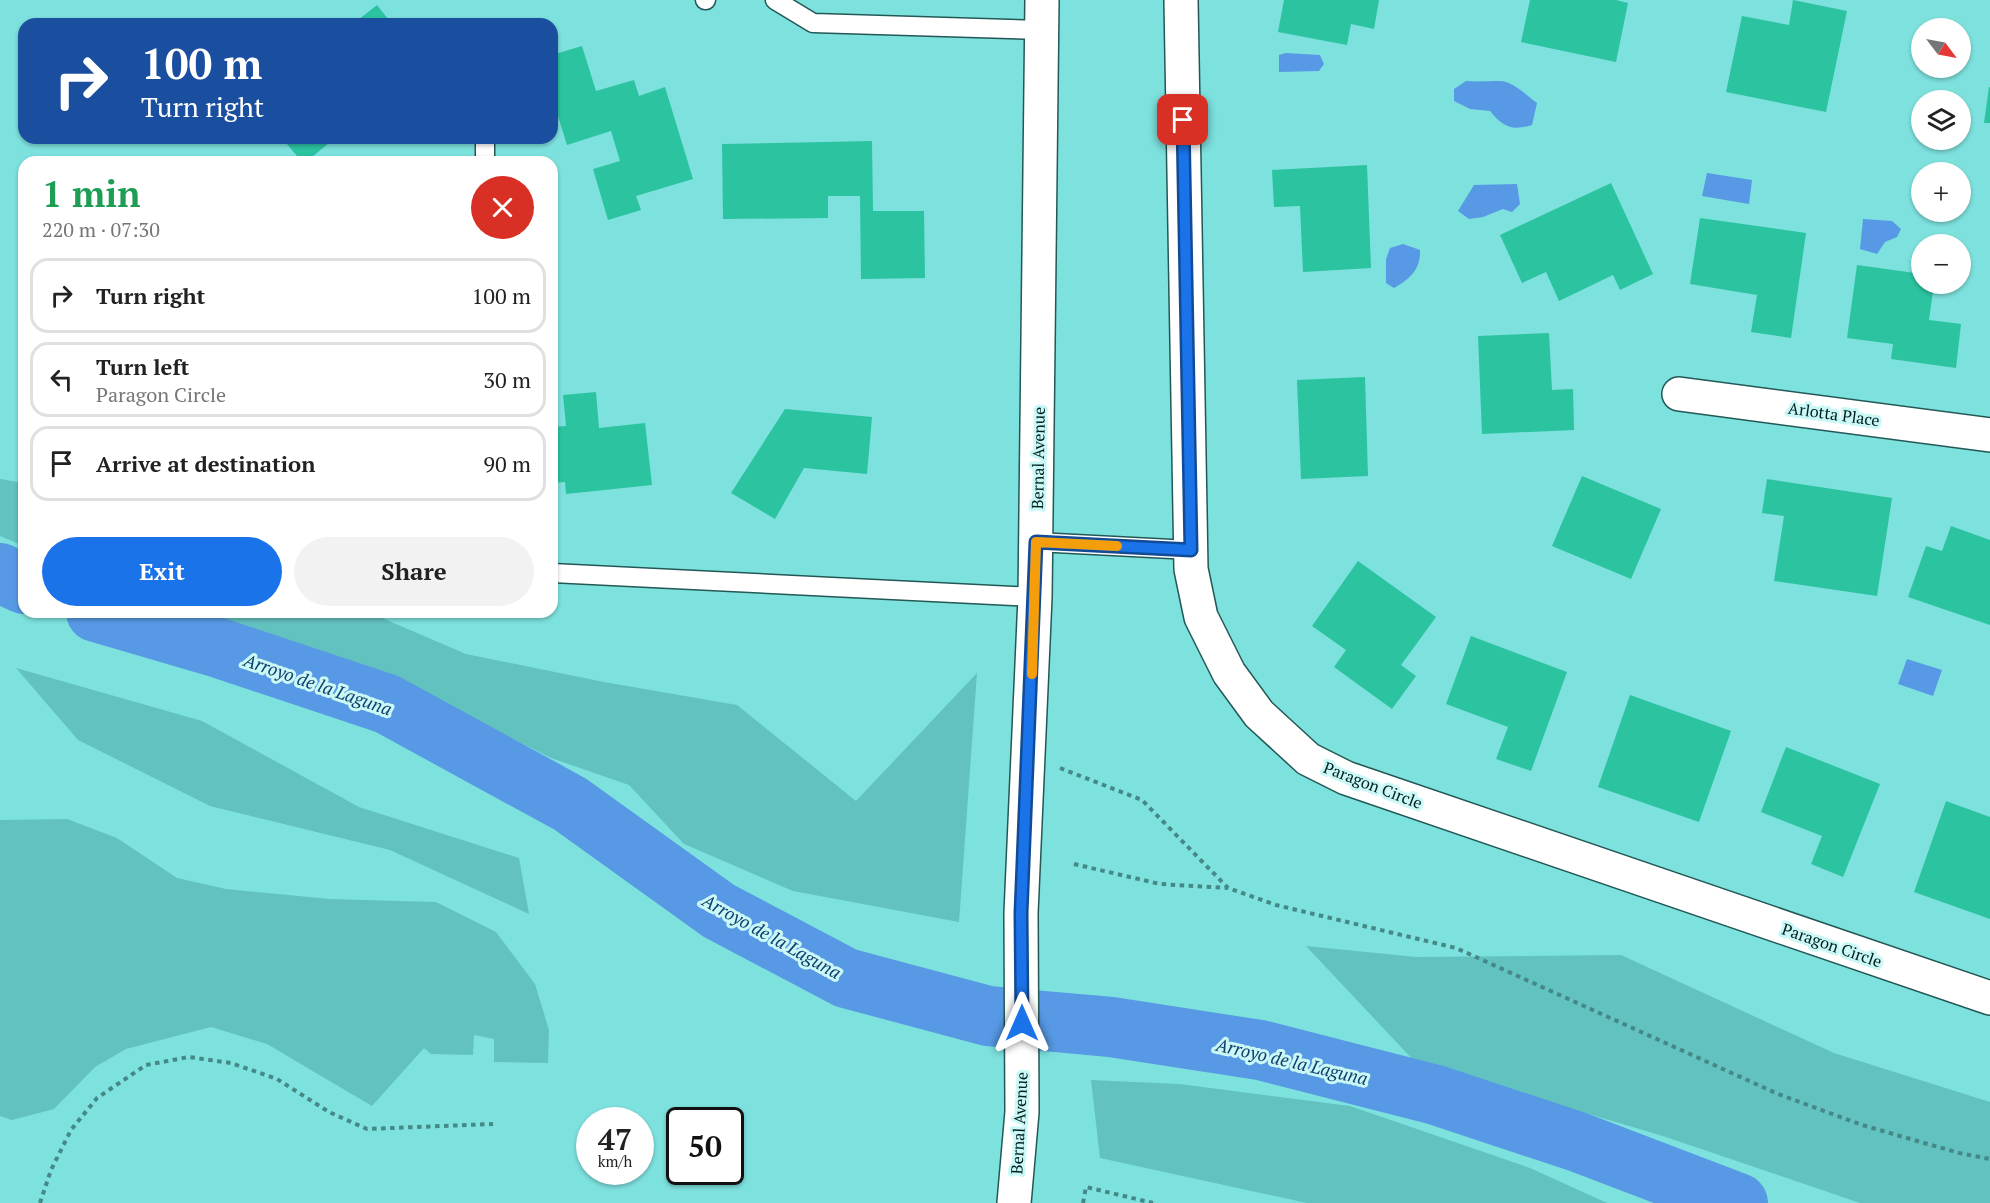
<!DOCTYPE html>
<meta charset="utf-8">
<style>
body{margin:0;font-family:"PT Serif",serif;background:#f2f2f2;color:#222;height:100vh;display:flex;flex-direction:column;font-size:22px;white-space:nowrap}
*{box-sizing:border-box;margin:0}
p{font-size:20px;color:#767676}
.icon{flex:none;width:33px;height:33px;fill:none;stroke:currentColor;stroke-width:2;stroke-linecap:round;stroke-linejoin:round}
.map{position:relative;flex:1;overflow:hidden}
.panel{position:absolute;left:18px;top:156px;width:540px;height:462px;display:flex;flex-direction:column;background:#fff;border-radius:18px;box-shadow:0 2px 4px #0004}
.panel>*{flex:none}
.guide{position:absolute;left:18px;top:18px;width:540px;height:126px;border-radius:18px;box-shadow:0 2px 4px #0004;background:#1a4fa0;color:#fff;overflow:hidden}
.needle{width:39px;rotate:122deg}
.fabs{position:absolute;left:1911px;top:18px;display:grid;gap:12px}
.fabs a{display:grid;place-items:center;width:60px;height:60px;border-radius:50%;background:#fff;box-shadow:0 2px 4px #0004;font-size:30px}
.speed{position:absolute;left:576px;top:1107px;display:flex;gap:12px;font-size:30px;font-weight:700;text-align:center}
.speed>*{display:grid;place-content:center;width:78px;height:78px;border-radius:50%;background:#fff;box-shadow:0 2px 4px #0004;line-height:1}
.speed small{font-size:15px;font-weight:400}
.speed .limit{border:3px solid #111;border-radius:9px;background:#fff;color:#111}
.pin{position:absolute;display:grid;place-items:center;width:51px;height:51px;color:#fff;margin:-26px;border-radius:12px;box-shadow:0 3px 9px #0006}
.me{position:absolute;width:66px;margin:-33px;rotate:0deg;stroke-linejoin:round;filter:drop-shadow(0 0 4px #0008)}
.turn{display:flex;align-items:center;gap:21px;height:126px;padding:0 24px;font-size:27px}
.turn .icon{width:78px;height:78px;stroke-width:2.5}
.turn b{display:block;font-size:42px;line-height:51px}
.round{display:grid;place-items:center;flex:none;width:63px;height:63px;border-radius:32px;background:#f2f2f2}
.overview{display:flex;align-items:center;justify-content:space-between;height:102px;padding:0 24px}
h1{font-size:36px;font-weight:700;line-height:45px;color:#1e9e55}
.button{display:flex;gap:12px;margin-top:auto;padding:12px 24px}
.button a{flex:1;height:69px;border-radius:36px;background:#1a73e8;color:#fff;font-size:24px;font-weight:700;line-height:69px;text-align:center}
.button a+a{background:#f2f2f2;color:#222}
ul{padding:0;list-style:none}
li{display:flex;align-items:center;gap:18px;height:75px;margin:0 12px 9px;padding:0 12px;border:3px solid #e0e0e0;border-radius:18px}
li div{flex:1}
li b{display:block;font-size:22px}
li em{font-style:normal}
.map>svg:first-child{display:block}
.green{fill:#62c2c0}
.water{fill:#5799e4}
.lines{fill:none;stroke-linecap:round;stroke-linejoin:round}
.river{stroke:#5799e4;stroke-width:60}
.building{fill:#2cc3a1}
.service-casing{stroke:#225856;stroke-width:21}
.minor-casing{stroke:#225856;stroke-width:36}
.secondary-casing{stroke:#225856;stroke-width:36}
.path{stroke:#458987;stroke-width:4;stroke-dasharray:4.5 4.5;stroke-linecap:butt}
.service{stroke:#fff;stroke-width:18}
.minor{stroke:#fff;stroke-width:33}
.secondary{stroke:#fff;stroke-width:33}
.route-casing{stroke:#114b97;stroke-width:15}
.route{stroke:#1a73e8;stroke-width:10}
.slow{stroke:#f59e0b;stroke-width:10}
.labels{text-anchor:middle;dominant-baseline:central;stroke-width:6;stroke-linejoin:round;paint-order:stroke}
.street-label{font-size:16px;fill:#001e1d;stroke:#caf8f6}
.water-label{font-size:18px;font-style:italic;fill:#103e6e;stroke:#caf8f6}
</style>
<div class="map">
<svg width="1990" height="1203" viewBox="0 0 1990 1203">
<rect width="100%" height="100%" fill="#7de1de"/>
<path class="green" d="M0,479L24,483V546L0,536Z
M196,612H368L466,654L604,682L737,705L856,801L977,673L959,922L793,891L684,844L629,785L551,758L403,684Z
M16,668L202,721L359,807L519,858L529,914L390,850L210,806L78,740Z
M67,819L117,838L177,878L226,889L330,899L436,902L496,932L535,984L549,1030L548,1063L494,1062V1039L474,1035L473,1055L431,1054L424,1048L372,1106L267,1044L211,1027L126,1049L95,1067L54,1109L12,1120L0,1116V820Z
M1306,946L1416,957L1621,955L1834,1053L1990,1102V1203H1860L1663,1136L1416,1063Z
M1091,1080L1179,1084L1350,1106L1530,1168L1607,1203H1307L1100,1158Z"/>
<path class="water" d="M1286,53L1320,55L1324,64L1319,71L1279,72V55Z
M1466,81C1478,82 1488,81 1500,81C1513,81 1527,96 1537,103L1532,125C1512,131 1503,127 1490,111L1470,109L1454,101V89Z
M1707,173L1752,180L1749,204L1702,196Z
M1517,184L1520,204L1512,212L1503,209L1483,217L1469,219L1458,211L1474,185Z
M1863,219L1892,221L1901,229L1897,237L1885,242L1877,254L1860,249Z
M1403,244L1420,250C1421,269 1410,279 1394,288L1386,283V259L1390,248Z
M1907,659L1942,670L1933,696L1898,684Z"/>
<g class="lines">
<path class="river" d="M0,573L24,584
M96,612L219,648L387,704L570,804L719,911L846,978L988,1016L1111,1027L1260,1050L1436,1095L1578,1142L1738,1203"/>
</g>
<path class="building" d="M1284,0H1379L1374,29L1351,24L1347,45L1278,32Z
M1530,0H1616L1628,3L1616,62L1521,42Z
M1793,0L1847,11L1826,112L1726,92L1742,16L1789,25Z
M377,5L392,24H353Z
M582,46L596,91L634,80L639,96L665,87L693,179L636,196L641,210L608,220L593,169L620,161L611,131L567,145L552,97V55Z
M1989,87H1990V123H1984Z
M282,138H335L306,162H302Z
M872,141L873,211H924L925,278L861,279L860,196H828V218L723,219L722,144Z
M1367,165L1371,268L1303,272L1300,206L1274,207L1272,170Z
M1611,183L1653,274L1620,290L1613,275L1559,301L1546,272L1522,283L1500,235Z
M1700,218L1806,233L1791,338L1751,332L1757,295L1690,284Z
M1857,265L1922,274V284H1934L1929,320L1961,324L1956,368L1891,359L1893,344L1847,338Z
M1549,333L1552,390L1573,389L1574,430L1482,434L1478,336Z
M1365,377L1368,476L1301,479L1297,380Z
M596,392L599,428L645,423L652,485L566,494L565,482L552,483V427L566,426L563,395Z
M785,409L872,417L867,474L804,468L775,519L731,493Z
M1582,476L1661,509L1631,579L1552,546Z
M1767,479L1892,498L1877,596L1774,581L1784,516L1762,513Z
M1951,526L1990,540V625L1908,597L1926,546L1942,551Z
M1358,561L1436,617L1401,665L1416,676L1392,709L1334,667L1346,650L1312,626Z
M1471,636L1567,672L1531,771L1496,759L1508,727L1446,704Z
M1630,695L1731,731L1699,822L1598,787Z
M1786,747L1880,784L1843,877L1811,864L1822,836L1761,812Z
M1946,801L1990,817V919L1914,892Z"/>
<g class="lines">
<defs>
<path id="service" d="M705,0H706
M775,0L813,23L1042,30
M485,162V138
M1036,542L1191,550
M552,573L1035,597"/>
<path id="minor" d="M1181,0L1191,569L1201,617L1229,673L1259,714L1308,759L1346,778L1990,998
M1679,394L1990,435"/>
<path id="secondary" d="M1014,1203L1022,1112L1021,913L1035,597L1042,0"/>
</defs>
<use href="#service" class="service-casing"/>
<use href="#minor" class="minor-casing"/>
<use href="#secondary" class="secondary-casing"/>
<path class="path" d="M1060,768L1142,800L1228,888L1276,905L1456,948L1778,1094L1862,1125L1959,1153L1990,1159
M1074,864L1160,884L1228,888
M40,1203L51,1170L71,1130L97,1098L146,1065L189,1057L231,1063L277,1079L329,1112L367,1129L493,1124
M1083,1203L1086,1187L1153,1203"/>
<use href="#service" class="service"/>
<use href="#minor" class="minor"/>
<use href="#secondary" class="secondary"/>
</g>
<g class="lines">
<defs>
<path id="route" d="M1022,1023L1021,913L1036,542L1191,550L1183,120"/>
</defs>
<use href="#route" class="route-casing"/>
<use href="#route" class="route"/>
<path class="slow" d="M1032,674L1036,542L1117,546"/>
</g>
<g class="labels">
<g class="street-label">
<text transform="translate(1834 414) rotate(8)">Arlotta Place</text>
<text transform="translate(1038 458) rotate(-89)">Bernal Avenue</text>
<text transform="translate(1373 785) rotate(21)">Paragon Circle</text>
<text transform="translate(1832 945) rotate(19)">Paragon Circle</text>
<text transform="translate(1019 1123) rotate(-87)">Bernal Avenue</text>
</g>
<g class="water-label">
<text transform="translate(318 684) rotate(19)">Arroyo de la Laguna</text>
<text transform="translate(772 936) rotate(29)">Arroyo de la Laguna</text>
<text transform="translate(1292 1061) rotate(13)">Arroyo de la Laguna</text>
</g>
</g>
</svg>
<div class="fabs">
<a><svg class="needle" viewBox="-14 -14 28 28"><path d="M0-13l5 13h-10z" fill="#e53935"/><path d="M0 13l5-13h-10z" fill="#767676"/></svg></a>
<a><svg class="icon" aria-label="layers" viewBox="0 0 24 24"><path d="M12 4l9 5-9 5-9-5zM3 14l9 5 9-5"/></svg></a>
<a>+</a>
<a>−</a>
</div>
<div class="speed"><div>47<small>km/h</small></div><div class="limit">50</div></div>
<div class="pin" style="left:1183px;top:120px;background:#d93025"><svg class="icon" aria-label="arrive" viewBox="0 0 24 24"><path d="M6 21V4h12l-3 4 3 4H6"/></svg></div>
<svg class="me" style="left:1022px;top:1023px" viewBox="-20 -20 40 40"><path d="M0-17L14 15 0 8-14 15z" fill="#1a73e8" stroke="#fff" stroke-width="4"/></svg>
<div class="guide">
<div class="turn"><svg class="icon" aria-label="right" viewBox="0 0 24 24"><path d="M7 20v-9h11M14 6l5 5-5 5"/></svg><div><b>100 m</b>Turn right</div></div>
</div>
<section class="panel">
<div class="overview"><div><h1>1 min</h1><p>220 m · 07:30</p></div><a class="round" style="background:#d93025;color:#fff"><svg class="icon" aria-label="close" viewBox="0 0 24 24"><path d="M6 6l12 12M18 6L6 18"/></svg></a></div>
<ul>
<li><svg class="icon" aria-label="right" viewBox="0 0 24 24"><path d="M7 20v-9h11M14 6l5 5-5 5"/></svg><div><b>Turn right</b></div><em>100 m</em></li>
<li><svg class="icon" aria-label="left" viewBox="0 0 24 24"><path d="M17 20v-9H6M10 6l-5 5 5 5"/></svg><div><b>Turn left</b><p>Paragon Circle</p></div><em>30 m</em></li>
<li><svg class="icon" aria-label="arrive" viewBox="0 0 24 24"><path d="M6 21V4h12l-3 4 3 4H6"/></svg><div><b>Arrive at destination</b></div><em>90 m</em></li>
</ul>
<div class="button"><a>Exit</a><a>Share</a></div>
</section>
</div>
